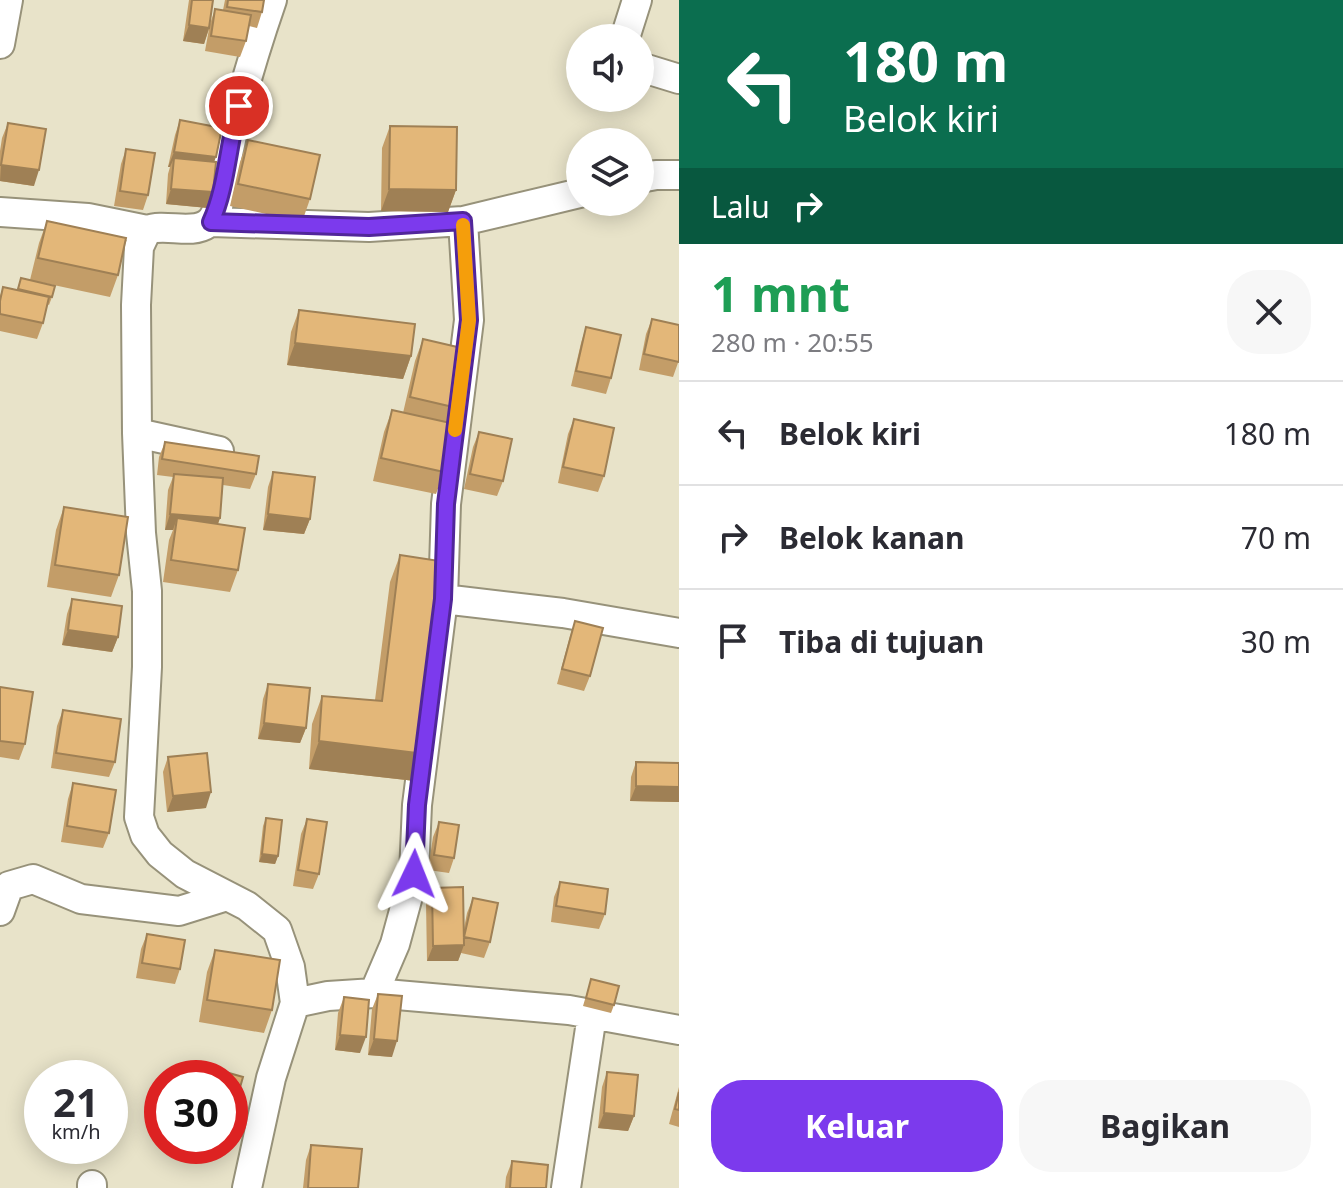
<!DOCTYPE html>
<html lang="id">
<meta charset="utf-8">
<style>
body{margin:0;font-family:"Noto Sans",sans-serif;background:#f7f7f7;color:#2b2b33;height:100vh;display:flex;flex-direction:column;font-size:30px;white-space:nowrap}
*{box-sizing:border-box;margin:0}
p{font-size:26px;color:#7c7c81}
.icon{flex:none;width:44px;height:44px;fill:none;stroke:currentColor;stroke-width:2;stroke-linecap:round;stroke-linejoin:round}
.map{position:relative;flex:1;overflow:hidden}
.details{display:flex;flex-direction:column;background:#fff;width:664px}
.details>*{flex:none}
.banner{background:#0b6e4f;color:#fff;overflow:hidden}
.tools{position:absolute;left:566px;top:24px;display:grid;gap:16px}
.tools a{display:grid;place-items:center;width:88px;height:88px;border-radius:50%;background:#fff;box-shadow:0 4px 20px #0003;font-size:40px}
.speed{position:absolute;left:24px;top:1060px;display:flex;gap:16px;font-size:40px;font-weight:700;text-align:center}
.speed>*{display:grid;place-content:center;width:104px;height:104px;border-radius:50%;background:#fff;box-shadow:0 4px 20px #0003;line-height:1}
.speed small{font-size:20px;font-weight:400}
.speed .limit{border:12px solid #d22;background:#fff;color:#111}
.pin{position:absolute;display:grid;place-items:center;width:68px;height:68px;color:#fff;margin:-34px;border:4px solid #fff;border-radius:50%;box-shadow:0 2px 8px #0007}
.me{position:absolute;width:88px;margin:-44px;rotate:2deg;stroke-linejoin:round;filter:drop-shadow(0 0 6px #0008)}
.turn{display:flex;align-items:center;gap:28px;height:168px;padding:0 32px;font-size:36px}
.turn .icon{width:104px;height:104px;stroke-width:2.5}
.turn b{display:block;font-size:56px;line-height:68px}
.then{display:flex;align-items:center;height:76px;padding:0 32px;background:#0003;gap:16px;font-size:30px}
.round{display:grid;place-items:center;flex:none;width:84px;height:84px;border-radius:32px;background:#f7f7f7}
.headline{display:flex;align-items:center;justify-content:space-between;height:136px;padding:0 32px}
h1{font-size:48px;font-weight:700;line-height:60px;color:#1e9e55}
.primary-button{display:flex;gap:16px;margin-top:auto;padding:16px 32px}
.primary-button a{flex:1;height:92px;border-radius:32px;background:#7c3aed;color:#fff;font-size:32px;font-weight:700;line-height:92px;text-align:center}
.primary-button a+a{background:#f7f7f7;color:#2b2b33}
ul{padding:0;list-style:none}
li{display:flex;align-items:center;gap:24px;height:104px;padding:0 32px;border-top:2px solid #e1e1e2}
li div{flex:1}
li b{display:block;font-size:30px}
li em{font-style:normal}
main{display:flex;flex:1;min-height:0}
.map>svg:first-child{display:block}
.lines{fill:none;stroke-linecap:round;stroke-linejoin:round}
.minor-casing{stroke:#97927a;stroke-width:32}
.minor{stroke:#fff;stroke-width:28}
.wall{fill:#c39d68}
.shaded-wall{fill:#9f8055}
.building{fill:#e3b779;stroke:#9f8055;stroke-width:2}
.route-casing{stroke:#51269a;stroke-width:20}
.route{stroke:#7c3aed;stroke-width:14}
.slow{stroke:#f59e0b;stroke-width:14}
</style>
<main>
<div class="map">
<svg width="679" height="1188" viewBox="0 0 679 1188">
<rect width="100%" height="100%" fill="#e8e3c9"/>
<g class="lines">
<defs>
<path id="minor" d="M625,38L637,0
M0,44L8,0
M640,67L679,79
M640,178L656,175H679
M0,212L88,218L147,230
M211,222L369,227L463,221L580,193
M137,433L219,451
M443,599L563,613L679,633
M0,911L9,886L33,879L81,899L179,911L227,896
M374,993L395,944L414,874L417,805L443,599L446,504L469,320L463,221
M295,1003L328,996L374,993L569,1010L679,1030
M92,1185V1188
M247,1188L271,1078L295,1003L290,967L277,930L247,906L185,874L160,854L145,835L139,817L147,667V591L141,533L137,433L136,305L139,247L147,230C165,223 191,235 207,224C220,216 220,193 223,179C234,118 252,58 272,0
M566,1188L592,1015"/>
</defs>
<use href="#minor" class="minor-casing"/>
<use href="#minor" class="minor"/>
</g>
<path class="wall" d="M189,0H213L210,24L215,9L223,10L225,0H264L262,12L257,28L249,26L246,41L240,57L205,51L209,29L204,44L183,41Z
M180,120L214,162L213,192L208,208L166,204L168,174L170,167H168L175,135Z
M8,123L34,186L0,181V151L2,138Z
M390,126L456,190L448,212L381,211L382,148Z
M248,140L310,199L302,222L230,206L240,162Z
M126,149L148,195L143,210L114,206L121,164Z
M47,221L118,275L110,297L30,280L39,243Z
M21,278L52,297L49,305L47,304L43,323L37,339L0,331V296L3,287L17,290Z
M299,310L411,356L403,379L287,365L291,332Z
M652,319L679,360L673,377L639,370L646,334Z
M586,327L611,378L606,394L571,386L581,343Z
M423,339L453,407L448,422L444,472L436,494L373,481L384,432L392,410L403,413L415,361Z
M574,419L604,476L598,492L558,483L568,434Z
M479,432L503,481L497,496L464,489L473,447Z
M165,442L256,474L250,489L223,485L220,518L218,524L238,570L230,592L163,582L169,540L173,530H165L168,490L173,477L157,475L159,457Z
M273,472L310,519L304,534L263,530L268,487Z
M64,507L119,575L111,597L47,587L56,530Z
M400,555L415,781L309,769L312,724L322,696L375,700L390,582Z
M72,599L118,637L112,652L62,645L67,614Z
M575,621L590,676L584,691L557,684L570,636Z
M268,684L306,728L300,743L258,739L263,699Z
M0,687L25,744L19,760L0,757Z
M63,710L115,762L109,777L51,768L57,726Z
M168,757L206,808L167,812L163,772Z
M636,762L679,763V802L630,801L631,777Z
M73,783L109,833L103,848L61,842L68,799Z
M266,818L278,856L275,864L259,862L263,826Z
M307,819L319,874L313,889L293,886L301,834Z
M439,822L454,858L449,873L428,870L433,837Z
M560,882L605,914L599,929L551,922L554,897Z
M432,888L464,928L467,913L473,898L490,942L484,958L461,953L458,961H427L426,903Z
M147,934L180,969L175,984L136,978L141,949Z
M215,950L272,1010L264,1033L199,1022L207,972Z
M591,979L614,1005L611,1013L583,1006Z
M378,994L392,1057L368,1055L372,1009Z
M344,997L360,1053L335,1050L338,1013Z
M607,1072L634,1116L628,1131L598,1128L602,1087Z
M679,1087V1127L669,1124Z
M311,1145L358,1188H303L306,1160Z
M512,1161L546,1188H505L506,1177Z"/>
<path class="shaded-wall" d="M189,25L209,28L204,44L183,41Z
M174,152L216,157L210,173L174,158L170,167H168Z
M1,165L39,170L34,186L0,181Z
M171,189L213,192L208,208L166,204Z
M389,189L456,190L448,212L381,211Z
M295,343L411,356L403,379L287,365Z
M170,514L220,518L214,534L177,518L173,530H165Z
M268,514L310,519L304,534L263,530Z
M68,630L118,637L112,652L62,645Z
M264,723L306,728L300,743L258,739Z
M319,741L425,754L415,781L309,769Z
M636,786L679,787V802L630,801Z
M211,792L206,808L167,812L173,796Z
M262,854L278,856L275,864L259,862Z
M464,945L458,961H427L433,946Z
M340,1035L366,1037L360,1053L335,1050Z
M374,1039L397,1041L392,1057L368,1055Z
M604,1113L634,1116L628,1131L598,1128Z"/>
<path class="building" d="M192,0H213L209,28L189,25Z
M228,0H264L262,12L227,7Z
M215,9L251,15L246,41L211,36Z
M180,120L222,128L216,157L174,152Z
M8,123L46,129L39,170L1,165Z
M390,126L457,127L456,190L389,189Z
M248,140L320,155L310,199L238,184Z
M126,149L155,153L148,195L120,191Z
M174,158L216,162L213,192L171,189Z
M47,221L126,238L118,275L38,258Z
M21,278L55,286L52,297L18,289Z
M3,287L49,297L43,323L0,314V301Z
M299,310L415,324L411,356L295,343Z
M652,319L679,325V362L644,354Z
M586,327L621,335L611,378L576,371Z
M423,339L466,349L453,407L410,397Z
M392,410L455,424L444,472L381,458Z
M574,419L614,428L604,476L563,467Z
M479,432L512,439L503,481L470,474Z
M165,442L259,456L256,474L162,459Z
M273,472L315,477L310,519L268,514Z
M174,474L223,478L220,518L170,514Z
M64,507L128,517L119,575L55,565Z
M177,518L245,528L238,570L171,560Z
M400,555L446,562L425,754L319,741L322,696L382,701Z
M72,599L122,606L118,637L68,630Z
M575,621L603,628L590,676L562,669Z
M268,684L310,688L306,728L264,723Z
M0,687L33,692L25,744L0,741Z
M63,710L121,719L115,762L56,753Z
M207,753L211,792L173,796L168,757Z
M636,762L679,763V787L636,786Z
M73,783L116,790L109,833L67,826Z
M266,818L282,820L278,856L262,854Z
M307,819L327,822L319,874L298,870Z
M439,822L459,825L454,858L434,855Z
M560,882L608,889L605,914L556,906Z
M463,887L464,945L433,946L432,888Z
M473,898L498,903L490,942L464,937Z
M147,934L185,940L180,969L142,963Z
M215,950L280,960L272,1010L207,1000Z
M591,979L619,986L614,1005L586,998Z
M378,994L402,996L397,1041L374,1039Z
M344,997L369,1000L366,1037L340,1035Z
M208,1067L243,1077L230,1123V1078H205Z
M607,1072L638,1075L634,1116L604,1113Z
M679,1092V1110L675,1109Z
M311,1145L362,1149L358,1188H308Z
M512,1161L548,1165L546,1188H510Z"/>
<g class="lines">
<defs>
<path id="route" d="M239,106C228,143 227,187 211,222L369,227L463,221L469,320L446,504L443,599L417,805L414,874"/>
</defs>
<use href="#route" class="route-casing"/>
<use href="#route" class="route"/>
<path class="slow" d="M455,430L469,320L463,225"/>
</g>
</svg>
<div class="tools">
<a><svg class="icon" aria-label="sound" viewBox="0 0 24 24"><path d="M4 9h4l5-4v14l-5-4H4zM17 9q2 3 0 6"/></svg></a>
<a><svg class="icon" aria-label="layers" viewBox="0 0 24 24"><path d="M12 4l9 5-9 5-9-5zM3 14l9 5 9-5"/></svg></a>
</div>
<div class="speed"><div>21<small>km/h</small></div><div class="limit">30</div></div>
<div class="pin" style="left:239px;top:106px;background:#d93025"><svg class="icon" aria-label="arrive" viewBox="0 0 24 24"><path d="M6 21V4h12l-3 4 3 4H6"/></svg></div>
<svg class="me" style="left:414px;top:874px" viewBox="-20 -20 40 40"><path d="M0-17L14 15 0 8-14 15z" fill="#7c3aed" stroke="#fff" stroke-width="4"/></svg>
</div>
<section class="details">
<div class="banner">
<div class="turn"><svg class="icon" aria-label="left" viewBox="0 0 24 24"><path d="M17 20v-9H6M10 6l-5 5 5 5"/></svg><div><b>180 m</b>Belok kiri</div></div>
<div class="then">Lalu<svg class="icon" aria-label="right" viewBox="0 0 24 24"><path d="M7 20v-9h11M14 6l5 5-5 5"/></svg></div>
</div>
<div class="headline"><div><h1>1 mnt</h1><p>280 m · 20:55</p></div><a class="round"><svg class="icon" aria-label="close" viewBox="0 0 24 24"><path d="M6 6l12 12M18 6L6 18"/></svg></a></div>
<ul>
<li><svg class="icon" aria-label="left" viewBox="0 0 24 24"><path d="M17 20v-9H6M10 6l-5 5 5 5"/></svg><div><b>Belok kiri</b></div><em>180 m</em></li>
<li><svg class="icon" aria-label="right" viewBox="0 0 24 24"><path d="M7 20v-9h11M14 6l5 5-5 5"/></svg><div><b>Belok kanan</b></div><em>70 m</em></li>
<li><svg class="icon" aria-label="arrive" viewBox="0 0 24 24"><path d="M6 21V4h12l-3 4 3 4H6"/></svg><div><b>Tiba di tujuan</b></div><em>30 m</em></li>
</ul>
<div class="primary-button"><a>Keluar</a><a>Bagikan</a></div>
</section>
</main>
